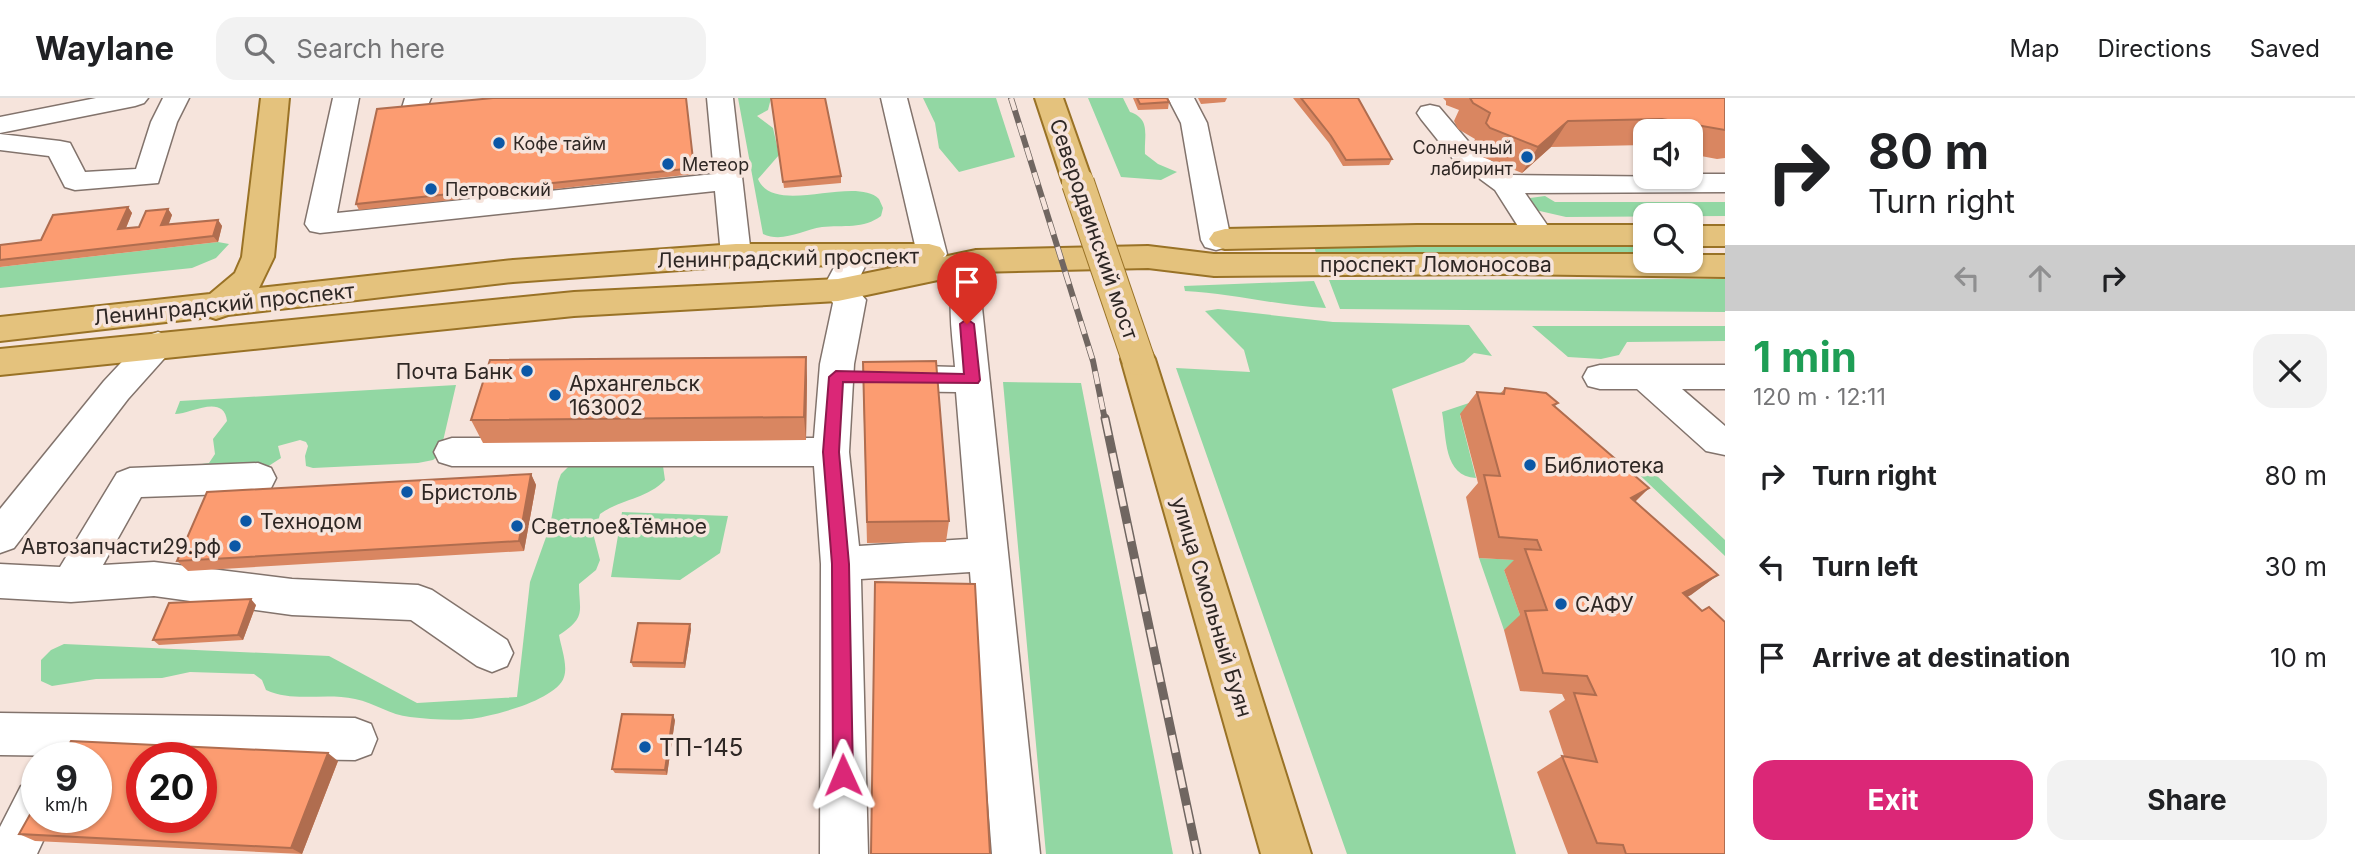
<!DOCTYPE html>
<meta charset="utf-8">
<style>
body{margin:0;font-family:Inter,sans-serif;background:#f2f2f2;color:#202124;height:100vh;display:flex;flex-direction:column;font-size:26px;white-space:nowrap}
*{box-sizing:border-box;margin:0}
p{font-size:23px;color:#757577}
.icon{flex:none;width:38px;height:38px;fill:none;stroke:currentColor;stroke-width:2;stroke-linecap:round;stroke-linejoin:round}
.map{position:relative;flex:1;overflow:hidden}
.side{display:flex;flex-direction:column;background:#fff;width:630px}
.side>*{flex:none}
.guide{background:#fff;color:#202124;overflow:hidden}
.tools{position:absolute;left:1633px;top:21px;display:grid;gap:14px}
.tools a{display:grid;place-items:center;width:70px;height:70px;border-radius:14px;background:#fff;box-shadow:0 2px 5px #0004;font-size:35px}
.speed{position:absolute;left:21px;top:644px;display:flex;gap:14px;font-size:35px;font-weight:700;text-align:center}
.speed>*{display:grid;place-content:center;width:91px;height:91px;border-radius:50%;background:#fff;box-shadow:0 2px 5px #0004;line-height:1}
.speed small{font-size:18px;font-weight:400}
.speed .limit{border:10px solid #d22;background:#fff;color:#111}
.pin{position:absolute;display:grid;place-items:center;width:60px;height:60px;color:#fff;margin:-72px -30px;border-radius:50% 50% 50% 0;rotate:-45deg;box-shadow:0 0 7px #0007}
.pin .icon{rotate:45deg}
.me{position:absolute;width:77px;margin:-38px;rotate:359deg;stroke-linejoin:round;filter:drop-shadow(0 0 5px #0008)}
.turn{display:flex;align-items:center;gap:24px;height:147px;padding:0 28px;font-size:32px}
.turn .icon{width:91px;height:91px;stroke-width:2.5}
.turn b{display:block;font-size:49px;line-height:60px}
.lanes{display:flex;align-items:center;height:66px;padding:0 28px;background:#0003;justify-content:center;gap:35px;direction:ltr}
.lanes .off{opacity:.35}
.round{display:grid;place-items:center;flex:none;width:74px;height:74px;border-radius:21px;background:#f2f2f2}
.headline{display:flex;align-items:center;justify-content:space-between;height:119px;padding:0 28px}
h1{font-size:42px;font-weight:700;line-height:52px;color:#1e9e55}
.primary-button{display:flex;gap:14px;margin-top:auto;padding:14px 28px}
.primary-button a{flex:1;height:80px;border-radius:21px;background:#db2777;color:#fff;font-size:28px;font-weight:700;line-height:80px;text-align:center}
.primary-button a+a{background:#f2f2f2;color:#202124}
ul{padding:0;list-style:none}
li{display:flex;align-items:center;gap:21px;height:91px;padding:0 28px}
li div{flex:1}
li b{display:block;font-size:26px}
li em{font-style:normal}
header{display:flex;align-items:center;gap:42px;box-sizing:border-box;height:98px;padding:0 35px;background:#fff;border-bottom:2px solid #e0e0e0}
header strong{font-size:33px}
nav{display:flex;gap:38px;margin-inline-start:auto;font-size:24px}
.search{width:490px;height:63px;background:#f2f2f2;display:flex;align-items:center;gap:18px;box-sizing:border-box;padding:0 24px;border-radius:21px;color:#757577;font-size:26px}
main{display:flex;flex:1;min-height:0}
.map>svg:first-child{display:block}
.green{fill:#92d7a3}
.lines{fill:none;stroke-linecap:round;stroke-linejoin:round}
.minor-casing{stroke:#82736c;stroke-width:3}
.major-casing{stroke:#997226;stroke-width:4}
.minor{fill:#fff;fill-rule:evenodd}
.major{fill:#e4c27d;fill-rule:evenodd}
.rail-far1-casing{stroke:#706661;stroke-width:6}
.rail-casing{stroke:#706661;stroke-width:9}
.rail-far1{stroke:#f6e4dc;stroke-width:4.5;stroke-dasharray:13;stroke-linecap:butt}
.rail{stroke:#f6e4dc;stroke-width:6;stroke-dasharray:18;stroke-linecap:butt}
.major-bridge-casing{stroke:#997226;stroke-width:34;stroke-linecap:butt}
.major-bridge{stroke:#e4c27d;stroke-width:32}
.wall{fill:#d98661}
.shaded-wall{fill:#b06d4f}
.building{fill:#fc9c71;stroke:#b06d4f;stroke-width:2;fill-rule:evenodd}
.route{fill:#db2777;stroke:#8e194d;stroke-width:2}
.poi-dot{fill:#0b57a6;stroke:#f6e4dc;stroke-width:2.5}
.labels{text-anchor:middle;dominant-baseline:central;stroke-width:7;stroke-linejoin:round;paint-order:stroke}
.far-poi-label{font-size:18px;fill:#2e2724;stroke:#f6e4dc;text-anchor:start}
.street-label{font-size:21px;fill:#2e2724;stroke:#f6e4dc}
.poi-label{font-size:21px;fill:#2e2724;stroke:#f6e4dc;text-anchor:start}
.near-poi-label{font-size:24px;fill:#2e2724;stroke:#f6e4dc;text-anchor:start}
</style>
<header>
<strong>Waylane</strong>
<div class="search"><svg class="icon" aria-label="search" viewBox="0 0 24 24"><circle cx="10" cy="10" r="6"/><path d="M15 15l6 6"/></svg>Search here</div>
<nav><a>Map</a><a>Directions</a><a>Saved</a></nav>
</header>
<main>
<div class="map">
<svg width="1725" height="756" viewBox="0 0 1725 756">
<rect width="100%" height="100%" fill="#f6e4dc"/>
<path class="green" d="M738,0H771L768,12L757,18L773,30L779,57L758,81C774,119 854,77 879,101L883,110L881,118C864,131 843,127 822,129C802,132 783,145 763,136Z
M923,0H996L1015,59L959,74L939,50L935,25Z
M1088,0H1123L1130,14C1151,21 1144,37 1145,56L1158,66L1177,74L1161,82L1121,79Z
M1545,98L1555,104H1725V118L1566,119L1531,111L1527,104L1530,100Z
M218,144L229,146L216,160L192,170L0,190V169Z
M1498,147L1645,149V155H1316L1314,148Z
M1725,181V214L1340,211L1329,182Z
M1314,183L1326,210C1278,208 1232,195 1185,193L1184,188Z
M1218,211L1333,224L1469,227L1492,258L1474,255L1464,264L1392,291L1516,756H1347L1176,270L1250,274L1244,252L1205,213Z
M1532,228H1725V243L1627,244L1619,257L1601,261L1568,259Z
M1003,284L1081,285L1173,756H1046Z
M456,287L440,356L433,362L418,365L313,370L306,368L305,358L308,348L306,344L300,342L278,348L281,360L264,371L201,372L202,366L209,365L215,356L213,341L227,323C224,295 190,316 175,316L180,303Z
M1508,292L1460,317L1476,380C1443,378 1447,340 1442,314Z
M1639,361L1725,442V458L1627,365Z
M574,363L663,368L665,382C647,401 621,401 600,416L594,439L600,462L596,472L579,486C579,513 587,519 559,537C561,549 568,567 564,579C557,602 491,619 469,621C451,623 428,621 410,619C390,617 375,605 355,601C324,594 295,605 266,592L262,582L254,576L190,574L162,580L96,581L52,588L41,583V562L51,552L64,546L329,558L417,605L517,599L530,484L550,428L558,384L561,376Z
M622,414L728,418L720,455L680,482L611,479Z
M1479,460L1516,462L1504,472L1525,531L1504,532Z"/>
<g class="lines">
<defs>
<path id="minor" d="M96,0H148L144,5L135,8L0,35V19Z
M163,0H189L177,24L158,85L75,92L65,89L49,58L0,52V36L60,43L70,45L85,74L136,71L151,24Z
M333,0H359L337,115L714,76L707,0H733L751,157L747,164L736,167L725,164L721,157L715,93L320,135L310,133L305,126Z
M405,0H431L423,19L414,21L405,19L401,13Z
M881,0H907L947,156L943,163L932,166L921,163L917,156Z
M1168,0H1194L1207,25L1231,142L1227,149L1216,152L1205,149L1201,142L1181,25Z
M1430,7L1439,9L1473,49L1511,77L1690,79V76H1725V94L1525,95L1554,137L1550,144L1539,147L1528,144L1495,92L1453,61L1421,21L1417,15L1421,9Z
M856,146L867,149L871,156L855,189L866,202L854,266L849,354L859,448L968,441L956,294L886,293L874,289L869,280L874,271L886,267L955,269C952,230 943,191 965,156L976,153L987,156L991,163L981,200L1040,756H992L970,474L861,481L868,756H820L821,466L814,368H452L439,364L434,354L439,344L452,340H814L820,266L833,205L822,192L845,149Z
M158,234L170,238L174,246L170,254L128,301L14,450L0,455V411L104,283L146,238Z
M1600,267H1725V291H1682L1725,328V357L1706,353L1637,291H1600L1588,288L1583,279L1588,270Z
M258,365L271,370L276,380L271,390L258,395L141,399L103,467L154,464L292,481L418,487L432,492L507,542L513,555L507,568L492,574L477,568L411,522L292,517L154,498L71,504L0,500V466L60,469L117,375L130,370Z
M0,615L355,620L371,626L377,641L371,656L355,662L0,657Z
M37,681V719H54L37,756H0V729L21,688Z"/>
<path id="major" d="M261,0H289L274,159L259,190L513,162L736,146H929L940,149L945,156L943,159L976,152L1148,148L1214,156H1645V163H1690V157H1725V179L1510,176L1214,178L1148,170L976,174L838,203L574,218L0,277V251L574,194L838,181L907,167L736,168L513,184L228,217L216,221L210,219L0,243V219L210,196L235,175L242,159Z
M1035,0H1063L1093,85L1088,91L1078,94L1068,91L1063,85Z
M1417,127H1645V147H1417L1225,151L1214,148L1209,141L1214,134L1225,131Z
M1690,128H1725V148H1690Z
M1138,248L1150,252L1155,261L1311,756H1261L1121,261L1126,252Z"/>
</defs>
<use href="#minor" class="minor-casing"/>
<use href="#major" class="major-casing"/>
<use href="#minor" class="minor"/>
<use href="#major" class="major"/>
<defs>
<path id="rail-far1" d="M1011,0L1093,263L1105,322"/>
<path id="rail" d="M1105,320L1197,756"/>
</defs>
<use href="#rail-far1" class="rail-far1-casing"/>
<use href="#rail" class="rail-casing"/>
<use href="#rail-far1" class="rail-far1"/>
<use href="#rail" class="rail"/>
<defs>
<path id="major-bridge" d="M1078,85L1138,261"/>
</defs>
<use href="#major-bridge" class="major-bridge-casing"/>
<use href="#major-bridge" class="major-bridge"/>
</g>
<path class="wall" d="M686,0L695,76L359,112L356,106Z
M771,0L841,78V85L784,90Z
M1133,0H1167L1169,4L1168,11L1138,12Z
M1198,0H1227L1225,4L1201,6Z
M1293,0H1358L1392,61L1389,67L1343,68L1329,45Z
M1443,0H1725V60L1717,61L1690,56V33H1645V47L1551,49L1522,75L1475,56L1471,51L1475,41L1458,31L1454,23L1459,12L1446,7V3Z
M128,109L132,115L126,130L139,129L168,111L172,117L168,127L218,122L222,128L218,144L0,169V147L41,142Z
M806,259L807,282L806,342L483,345L471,322Z
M863,287L949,423L946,444L867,445Z
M1505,290L1558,305L1555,308L1649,390L1635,404L1718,477L1687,499L1725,756H1568L1537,674L1562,658H1564L1549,613L1565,602L1562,596L1520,593L1504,532L1520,517L1504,472L1514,462L1479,460L1466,399L1478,385L1460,316L1477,294L1500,296Z
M531,376L536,387L524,453L188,473L177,463Z
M256,507L243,542L159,547L153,542Z
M691,531L685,570L633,569L631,564Z
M675,622L667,677L615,675L612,671Z
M338,663L302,756L35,743L19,736Z"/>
<path class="shaded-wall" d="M1568,23L1551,49L1522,75L1538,49Z
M128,109L132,115L123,137L118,131Z
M168,111L172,117L166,134L161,127Z
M218,122L222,128L218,144L213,138Z
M806,259L807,282L806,342L804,319Z
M531,376L536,387L524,453L519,443Z
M1649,390L1626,412L1631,400Z
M1718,477L1691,497L1656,515L1683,495Z
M251,501L256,507L243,542L238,537Z
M690,526L691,531L685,570L684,565Z
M673,617L675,622L667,677L665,672Z
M328,655L338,663L302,756L291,750Z"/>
<path class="building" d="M493,0H686L694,70L356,106L377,11Z
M771,0H825L841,78L783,84Z
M1137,0H1167L1169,4L1140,6Z
M1301,0H1358L1392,61L1346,62L1331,38Z
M1470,0H1725V32L1662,21L1568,23L1538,49L1490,30L1486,25L1490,15L1473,5Z
M128,109L118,131L139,129L146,113L168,111L161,127L218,122L213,138L0,162V147L41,142L53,117Z
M806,259L804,319L471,322L490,262Z
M936,263L949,423L867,424L863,264Z
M1505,290L1546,295L1558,305L1553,307L1649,390L1631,400L1718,477L1683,495L1702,513L1709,509L1725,524V756H1626L1623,747L1597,745L1562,658L1597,664L1574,595L1596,597L1587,578L1543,575L1525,513L1547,512L1525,451L1541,452L1537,442L1499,439L1484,377L1500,378L1477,294L1504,296Z
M531,376L519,443L177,463L207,394Z
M875,484L975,486L990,756H871Z
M251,501L238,537L153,542L169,505Z
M638,525L690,526L684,565L631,564Z
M622,616L673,617L665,672L612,671Z
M71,643L328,655L291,750L19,736L37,704V719H96V660H62ZM142,660H201V719H142Z"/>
<path class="route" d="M967,221L974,226L980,282L978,285L843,284L839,354L849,466L853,677L850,684L843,686L836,684L833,677L832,466L823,354L829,279L836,273L964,276L960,226Z"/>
<g class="poi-dot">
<circle cx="499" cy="45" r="7"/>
<circle cx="1527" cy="59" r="7"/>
<circle cx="668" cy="66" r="7"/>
<circle cx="431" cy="91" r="7"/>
<circle cx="527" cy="273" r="7"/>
<circle cx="555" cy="297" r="7"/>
<circle cx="1530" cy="367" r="7"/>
<circle cx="407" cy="394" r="7"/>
<circle cx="246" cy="423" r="7"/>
<circle cx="517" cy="428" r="7"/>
<circle cx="235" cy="448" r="7"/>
<circle cx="1561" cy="506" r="7"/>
<circle cx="645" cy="649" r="7"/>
</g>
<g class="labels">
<g class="far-poi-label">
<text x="513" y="45">Кофе тайм</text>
<text x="1513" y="49" text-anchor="end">Солнечный<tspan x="1513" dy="21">лабиринт</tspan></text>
<text x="682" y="66">Метеор</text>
<text x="445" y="91">Петровский</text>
</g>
<g class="street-label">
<text transform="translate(1094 131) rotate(71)">Северодвинский мост</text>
<text transform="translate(788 160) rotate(-1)">Ленинградский проспект</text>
<text x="1436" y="166">проспект Ломоносова</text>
<text transform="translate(224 206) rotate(-6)">Ленинградский проспект</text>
<text transform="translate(1212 509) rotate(73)">улица Смольный Буян</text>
</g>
<g class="poi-label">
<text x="513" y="273" text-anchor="end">Почта Банк</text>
<text x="569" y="285">Архангельск<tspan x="569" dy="24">163002</tspan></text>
<text x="1544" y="367">Библиотека</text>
<text x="421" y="394">Бристоль</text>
<text x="260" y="423">Технодом</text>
<text x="531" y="428">Светлое&amp;Тёмное</text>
<text x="221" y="448" text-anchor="end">Автозапчасти29.рф</text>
<text x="1575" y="506">САФУ</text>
</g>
<g class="near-poi-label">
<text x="659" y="649">ТП-145</text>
</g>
</g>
</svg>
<div class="tools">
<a><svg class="icon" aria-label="sound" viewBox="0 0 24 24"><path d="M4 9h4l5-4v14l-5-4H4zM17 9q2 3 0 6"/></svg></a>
<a><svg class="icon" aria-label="search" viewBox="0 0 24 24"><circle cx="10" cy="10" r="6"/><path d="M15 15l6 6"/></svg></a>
</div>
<div class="speed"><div>9<small>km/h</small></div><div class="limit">20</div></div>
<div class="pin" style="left:967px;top:226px;background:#d93025"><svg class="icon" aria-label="arrive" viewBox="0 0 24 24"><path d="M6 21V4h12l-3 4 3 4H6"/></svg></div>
<svg class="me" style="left:843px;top:677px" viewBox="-20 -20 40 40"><path d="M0-17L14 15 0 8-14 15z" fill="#db2777" stroke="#fff" stroke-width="4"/></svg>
</div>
<section class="side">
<div class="guide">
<div class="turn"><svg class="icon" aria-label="right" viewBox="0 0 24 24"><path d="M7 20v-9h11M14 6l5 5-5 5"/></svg><div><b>80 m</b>Turn right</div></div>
<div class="lanes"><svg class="icon off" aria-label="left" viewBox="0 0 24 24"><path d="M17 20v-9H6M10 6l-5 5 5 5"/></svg><svg class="icon off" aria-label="ahead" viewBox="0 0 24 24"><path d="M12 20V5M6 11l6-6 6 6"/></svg><svg class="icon" aria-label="right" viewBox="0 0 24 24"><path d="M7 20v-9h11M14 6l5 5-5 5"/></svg></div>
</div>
<div class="headline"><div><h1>1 min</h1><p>120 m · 12:11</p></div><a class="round"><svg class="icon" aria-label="close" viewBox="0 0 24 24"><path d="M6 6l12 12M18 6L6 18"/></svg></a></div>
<ul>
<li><svg class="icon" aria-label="right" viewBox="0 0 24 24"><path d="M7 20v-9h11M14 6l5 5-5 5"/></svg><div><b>Turn right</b></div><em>80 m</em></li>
<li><svg class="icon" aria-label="left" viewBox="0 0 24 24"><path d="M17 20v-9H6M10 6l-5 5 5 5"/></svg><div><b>Turn left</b></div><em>30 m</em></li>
<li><svg class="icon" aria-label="arrive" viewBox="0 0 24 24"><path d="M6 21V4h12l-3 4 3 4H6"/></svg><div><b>Arrive at destination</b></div><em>10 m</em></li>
</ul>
<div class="primary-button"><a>Exit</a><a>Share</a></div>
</section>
</main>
